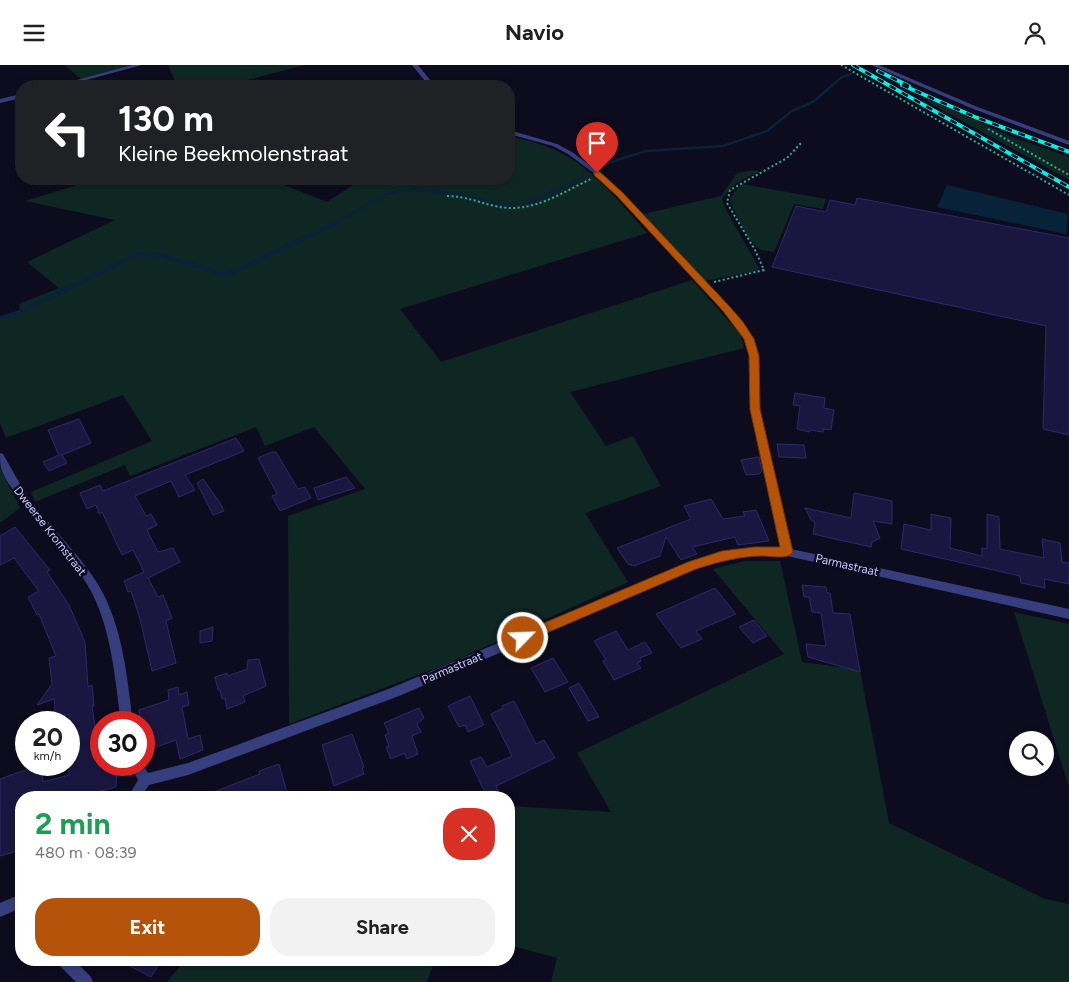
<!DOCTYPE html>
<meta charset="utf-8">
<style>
body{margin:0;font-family:Figtree,sans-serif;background:#f2f2f2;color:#202124;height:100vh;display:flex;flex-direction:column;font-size:19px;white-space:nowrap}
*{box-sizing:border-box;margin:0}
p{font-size:16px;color:#757577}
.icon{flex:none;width:28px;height:28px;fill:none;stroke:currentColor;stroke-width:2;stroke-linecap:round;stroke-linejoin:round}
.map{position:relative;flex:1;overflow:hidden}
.side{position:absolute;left:15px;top:726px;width:500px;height:175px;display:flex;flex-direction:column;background:#fff;border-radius:20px;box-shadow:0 2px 8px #0003}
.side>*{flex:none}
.guide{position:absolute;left:15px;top:15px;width:500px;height:105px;border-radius:20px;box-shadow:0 2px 8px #0003;background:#202124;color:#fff;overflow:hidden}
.buttons{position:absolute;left:1009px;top:666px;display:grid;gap:10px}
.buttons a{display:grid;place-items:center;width:45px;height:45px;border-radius:50%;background:#fff;box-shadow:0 2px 8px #0003;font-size:25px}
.speed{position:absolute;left:15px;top:646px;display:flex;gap:10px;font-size:25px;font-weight:700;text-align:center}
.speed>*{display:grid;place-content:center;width:65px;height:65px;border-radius:50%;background:#fff;box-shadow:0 2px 8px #0003;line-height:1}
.speed small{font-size:12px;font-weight:400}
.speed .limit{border:8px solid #d22;background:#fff;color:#111}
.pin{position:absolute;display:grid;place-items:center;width:42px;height:42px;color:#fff;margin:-51px -21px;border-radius:50% 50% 50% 0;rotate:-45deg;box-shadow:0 0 5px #0007}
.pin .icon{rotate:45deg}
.me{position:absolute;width:55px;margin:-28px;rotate:66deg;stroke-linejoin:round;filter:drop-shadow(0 0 4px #0008)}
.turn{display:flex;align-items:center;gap:18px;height:105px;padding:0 20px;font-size:22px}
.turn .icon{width:65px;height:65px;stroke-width:2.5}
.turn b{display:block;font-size:35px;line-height:42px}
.round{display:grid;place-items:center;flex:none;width:52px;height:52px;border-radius:20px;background:#f2f2f2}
.overview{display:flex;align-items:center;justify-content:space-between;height:85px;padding:0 20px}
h1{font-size:30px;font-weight:700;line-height:38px;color:#1e9e55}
.button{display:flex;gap:10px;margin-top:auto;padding:10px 20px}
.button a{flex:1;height:58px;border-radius:20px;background:#b45309;color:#fff;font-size:20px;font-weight:700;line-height:58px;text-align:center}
.button a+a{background:#f2f2f2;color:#202124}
header{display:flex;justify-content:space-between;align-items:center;height:65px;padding:0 20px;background:#fff;font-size:22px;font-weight:700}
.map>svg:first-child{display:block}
.green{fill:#0f2723}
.water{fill:#08223a}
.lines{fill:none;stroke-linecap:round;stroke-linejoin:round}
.stream-far1{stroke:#08223a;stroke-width:2.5}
.stream{stroke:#08223a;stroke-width:4}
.building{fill:#19173f;stroke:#2c296b}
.path{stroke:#2caf93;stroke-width:2;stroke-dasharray:2 2.5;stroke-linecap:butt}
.minor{fill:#363e7d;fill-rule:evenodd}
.rail-casing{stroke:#00f3e6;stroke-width:4}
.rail{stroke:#0c0c1e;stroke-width:2.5;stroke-dasharray:7;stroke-linecap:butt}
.route{fill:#b45309;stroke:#753606}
.labels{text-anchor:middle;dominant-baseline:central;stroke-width:5;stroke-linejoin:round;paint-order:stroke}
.street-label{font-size:12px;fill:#c8caff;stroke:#0c0c1e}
</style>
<header><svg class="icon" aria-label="menu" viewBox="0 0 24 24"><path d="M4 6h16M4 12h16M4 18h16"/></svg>Navio<svg class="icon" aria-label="person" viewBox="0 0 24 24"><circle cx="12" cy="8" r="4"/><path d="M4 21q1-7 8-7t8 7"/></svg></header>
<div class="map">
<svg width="1069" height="917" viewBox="0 0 1069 917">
<rect width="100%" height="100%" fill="#0c0c1e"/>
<path class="green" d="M64,0H134L81,14Z
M168,0H305L224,21H177Z
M929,35L1010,71L1069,92V115L926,36Z
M509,71C527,75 547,80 563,89C594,105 624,142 647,168L400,244L441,297L692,215L740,269L744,283L570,327L606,381L633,371L661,421L585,448L628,517L447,599L289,659L288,451L365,424L314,362L265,381L256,362L130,411L125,400L35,437L31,427L152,376L123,330L6,373L0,358V252L20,246L19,239L59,223L27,197L115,155L25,136L97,114H269L327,137L362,114H509Z
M757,105L760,107C743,113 731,119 722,135L726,145L759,203L757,206L704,216L643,149L721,131L737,108Z
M742,119L826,134L823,144L794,139L774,187C769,186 762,186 758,183C747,175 735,148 730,135L733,128Z
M0,403L20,443L0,458Z
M745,496H780L802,597L860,605L889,758L1045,834L1069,839V917H551L557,893L509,880V741L611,747L577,688L784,589L713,504Z
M1014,547L1069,559V722Z
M185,895H435L427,917H167Z"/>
<path class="water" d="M947,120L1068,149L1066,169L937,142Z"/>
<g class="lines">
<path class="stream-far1" d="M592,100L614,96L646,86L723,81L767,66L792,46L813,37L842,12L851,9
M337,157L388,129L399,126L413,124L464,130L509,141L527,139L579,115L583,110V103"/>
<path class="stream" d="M0,253L17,248L138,189L160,190L227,210L340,156"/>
</g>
<path class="building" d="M857,133L1069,173V370L1043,364L1046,261L772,202L796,141L826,147L830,135L855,140Z
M795,328L825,333L824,343L834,345L831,365L823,364V367L810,365L809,367L797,364L800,341L793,340Z
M79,354L91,378L62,390L67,398L49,406L43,397L59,390L48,365Z
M236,373L244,386L185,410L195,425L179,432L171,416L135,431L146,451L151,449L157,460L147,465L158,487L173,483L180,497L148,513L158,532L163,530L172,553L166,556L176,598L152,606L140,554L131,526L128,527L124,516L144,507L133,485L122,490L102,447L99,449L96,440L87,444L80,428L100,420L103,426Z
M777,379L804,380L806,393L779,392Z
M272,387H276L298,424L305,422L311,433L280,446L272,431L277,429L258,393Z
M759,392L762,406L759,409L746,410L741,395Z
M346,412L355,423L318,435L314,423Z
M203,414L220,438L224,446L213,450L197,418Z
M854,428L892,436V459L873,456L880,473L872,477L871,482L813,469L815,458L811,455L805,443L851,453Z
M711,434L723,454L745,451L743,447L756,445L769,476L738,480L735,472L692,482L697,489L681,495L666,472L660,491L634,501L628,499L617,483L691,454L684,441Z
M931,449L951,453L950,483L982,491V483L987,484V449L999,452L1000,484L1044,493L1042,474L1060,478L1062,497L1069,498V519L1044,514L1045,523L1021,518L1020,511L901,484L904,459L931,465Z
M15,462L50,505L47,507L69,540L85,577L88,622L92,620L94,641H92L99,690H101V700H117L116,722L78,732H21V785L0,791V714L39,700H41L43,717L69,710V649L56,654L54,634L37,640L52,619L49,593L56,591L39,549L37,550L28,532L39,526L14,493L0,500V471Z
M802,520L826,522L827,528H830L833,548L850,549L860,607L808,592L806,579L826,581L821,548L812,547L809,532H804Z
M715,523L736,549L696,566L702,574L681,583L656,549Z
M754,555L767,571L753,578L739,562Z
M213,562L212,576L200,578V566Z
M616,566L628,585L645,577L652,588L640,593L641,596L637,598L641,603L614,615L603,596L606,595L594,576Z
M553,593L568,617L545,627L531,603Z
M259,594L266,621L243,631L245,637L227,644L225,633L222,634L220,625H218L215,612L227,608L228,611L247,604L248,595Z
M579,618L599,652L588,656L569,623Z
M178,622L179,630L187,627L189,640L182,642L188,674L200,670L203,685L180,694L176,675L145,686L144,658H141L139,645L169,635L168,625Z
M470,631L484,660L468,667L465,660L459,662L448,641Z
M514,636L536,679L544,675L555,693L496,721L499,728L487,732L470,696L481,692L487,702L512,691L491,649L503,643L502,641Z
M419,643L424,653L417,659L421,667L412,671L418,689L407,694L404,688L391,694L386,682L389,681L385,670L389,668L384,658Z
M352,669L364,702L362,703L364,709L334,721L322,680Z
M279,699L287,728L275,732H201L260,709L259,706Z
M118,895H162L151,912Z"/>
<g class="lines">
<path class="path" d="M841,0L1069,130
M988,64L1069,110
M447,131C466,131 482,139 500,142C533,148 563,127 591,114
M714,217L764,205L755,185L727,138L730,125L787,93L802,77"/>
<path class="minor" d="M132,0H142L64,21H55Z
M412,0H418L435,21H429Z
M871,0H879L975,41L1069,76V80L971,43Z
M21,29V33L0,38V34Z
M509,65L557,79L572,87L599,107L622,128L743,257L753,274L758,291L759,344L791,484L1069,544V554L787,491H754L722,495L696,504L399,631L188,710L149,720L141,732H128L138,715L130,700H143L148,708L188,698L391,623L688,498L722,487L754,483H781L751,344L750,291L745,274L737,260L618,130L595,109L568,89L553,81L509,69Z
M0,388L3,389C15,410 26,431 42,450C61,473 84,495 99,521C123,562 127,612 133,658H121C115,614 112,568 92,528C74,493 40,465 18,432C12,423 4,413 1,403C0,398 0,392 0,388Z
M21,829V843L0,852V838Z
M57,895H74L91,912L93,917H76L59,900Z"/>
<defs>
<path id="rail" d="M853,0L1069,122
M878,6L909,21
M902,20L975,52L1069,87"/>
</defs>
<use href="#rail" class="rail-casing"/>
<use href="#rail" class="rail"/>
</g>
<path class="route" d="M594,107H600L623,128L730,242L743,257L754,274L759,291L760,344L793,487C788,495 772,491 763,491C740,491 718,497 696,504L523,578L518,577L516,573L518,569L688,497L722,486L754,482H780L750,344L749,291L744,274L723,246L617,131L594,110Z"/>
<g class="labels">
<g class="street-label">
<text transform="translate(50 466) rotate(52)">Dweerse Kromstraat</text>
<text transform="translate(847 500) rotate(13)">Parmastraat</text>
<text transform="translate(452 603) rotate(-23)">Parmastraat</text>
</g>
</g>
</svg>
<div class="buttons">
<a><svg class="icon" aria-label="search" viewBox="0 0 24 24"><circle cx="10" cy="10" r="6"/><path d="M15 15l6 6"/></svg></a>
</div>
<div class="speed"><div>20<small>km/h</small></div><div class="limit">30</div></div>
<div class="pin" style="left:597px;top:108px;background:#d93025"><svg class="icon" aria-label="arrive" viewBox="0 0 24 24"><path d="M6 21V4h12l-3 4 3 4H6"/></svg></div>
<svg class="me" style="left:523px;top:573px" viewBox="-20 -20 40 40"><circle r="17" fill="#b45309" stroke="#fff" stroke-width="3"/><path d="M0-11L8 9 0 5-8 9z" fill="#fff"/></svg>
<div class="guide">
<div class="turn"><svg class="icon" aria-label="left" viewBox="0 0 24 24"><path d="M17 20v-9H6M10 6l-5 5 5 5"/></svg><div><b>130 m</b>Kleine Beekmolenstraat</div></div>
</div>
<section class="side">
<div class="overview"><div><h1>2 min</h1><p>480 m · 08:39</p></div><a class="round" style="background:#d93025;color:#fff"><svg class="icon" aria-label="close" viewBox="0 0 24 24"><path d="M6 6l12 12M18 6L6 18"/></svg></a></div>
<div class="button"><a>Exit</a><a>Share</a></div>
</section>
</div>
